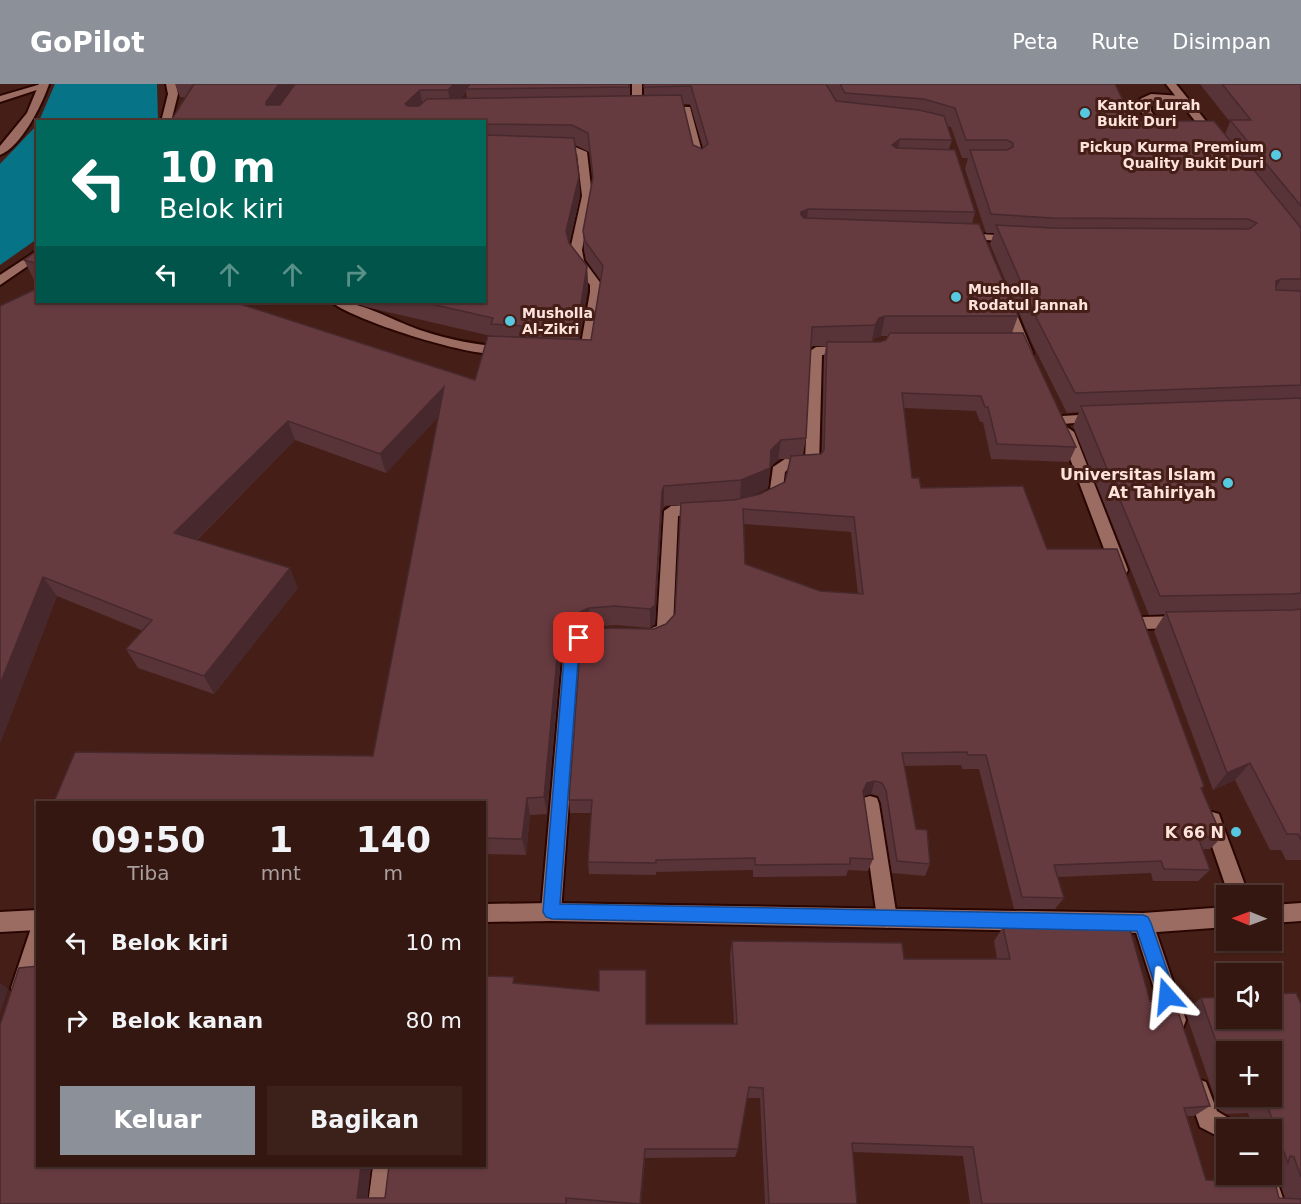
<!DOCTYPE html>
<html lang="id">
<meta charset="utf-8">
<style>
body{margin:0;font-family:"DejaVu Sans",sans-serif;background:#3c201a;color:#f1f3f6;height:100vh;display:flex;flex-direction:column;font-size:22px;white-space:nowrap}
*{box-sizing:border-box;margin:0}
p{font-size:20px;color:#a99f9f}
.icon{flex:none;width:33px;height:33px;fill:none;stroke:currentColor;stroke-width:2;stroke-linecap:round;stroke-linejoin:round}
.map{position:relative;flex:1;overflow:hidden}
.details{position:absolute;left:36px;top:717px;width:450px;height:366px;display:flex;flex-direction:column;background:#341711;border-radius:0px;box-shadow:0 2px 4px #0004,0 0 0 2px #4e3631}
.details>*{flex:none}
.guide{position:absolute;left:36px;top:36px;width:450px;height:183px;border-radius:0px;box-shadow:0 2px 4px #0004,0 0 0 2px #4e3631;background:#00695c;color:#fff;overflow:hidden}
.needle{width:39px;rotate:271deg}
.fabs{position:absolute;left:1216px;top:801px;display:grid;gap:12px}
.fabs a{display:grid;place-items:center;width:66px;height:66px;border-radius:0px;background:#341711;box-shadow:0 2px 4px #0004,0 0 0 2px #4e3631;font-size:30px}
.pin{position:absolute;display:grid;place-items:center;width:51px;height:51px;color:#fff;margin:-26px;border-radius:12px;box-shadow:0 3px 9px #0006}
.me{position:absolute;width:66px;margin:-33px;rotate:342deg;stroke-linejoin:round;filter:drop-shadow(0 0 4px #0008)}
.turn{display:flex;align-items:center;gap:21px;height:126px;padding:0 24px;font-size:27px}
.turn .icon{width:78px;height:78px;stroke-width:2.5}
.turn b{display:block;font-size:42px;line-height:51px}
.lanes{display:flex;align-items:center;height:57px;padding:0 24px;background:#0003;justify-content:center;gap:30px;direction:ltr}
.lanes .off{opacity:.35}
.eta{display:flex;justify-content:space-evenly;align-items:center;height:102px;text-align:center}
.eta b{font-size:36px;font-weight:600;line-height:42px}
.action{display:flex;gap:12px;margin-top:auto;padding:12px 24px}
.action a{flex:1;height:69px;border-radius:0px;background:#8c9099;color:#fff;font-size:24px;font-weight:600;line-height:69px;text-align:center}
.action a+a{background:#3c201a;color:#f1f3f6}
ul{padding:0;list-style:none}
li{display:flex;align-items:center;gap:18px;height:78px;padding:0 24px}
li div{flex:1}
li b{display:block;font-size:22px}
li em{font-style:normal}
header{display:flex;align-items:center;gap:36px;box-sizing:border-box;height:84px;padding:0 30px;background:#8c9099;color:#fff}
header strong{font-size:28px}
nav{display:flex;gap:33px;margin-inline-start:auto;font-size:21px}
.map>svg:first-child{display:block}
.water{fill:#067486}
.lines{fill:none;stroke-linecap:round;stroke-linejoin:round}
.service-casing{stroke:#2a0602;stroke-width:4}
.minor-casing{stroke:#2a0602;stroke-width:4}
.tertiary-casing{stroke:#2a0602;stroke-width:4}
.service{fill:#9a6c62;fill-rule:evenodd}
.minor{fill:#9a6c62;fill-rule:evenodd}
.tertiary{fill:#9a6c62;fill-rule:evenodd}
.wall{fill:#583337;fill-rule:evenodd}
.shaded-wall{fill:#47292d}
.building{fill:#663b40;stroke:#47292d;stroke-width:1.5;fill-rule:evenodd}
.route{fill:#1a73e8;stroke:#114b97;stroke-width:1.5}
.poi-dot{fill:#56c9e0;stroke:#451f17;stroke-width:2}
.labels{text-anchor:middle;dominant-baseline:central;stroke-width:6;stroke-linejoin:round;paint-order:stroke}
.far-poi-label{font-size:14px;font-weight:bold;fill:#fee3dd;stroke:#451f17;text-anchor:start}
.poi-label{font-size:16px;font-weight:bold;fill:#fee3dd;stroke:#451f17;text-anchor:end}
</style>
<header>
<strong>GoPilot</strong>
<nav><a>Peta</a><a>Rute</a><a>Disimpan</a></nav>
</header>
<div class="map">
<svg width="1301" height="1120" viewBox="0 0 1301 1120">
<rect width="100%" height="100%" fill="#451f17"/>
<path class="water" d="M55,0H157L158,37H39Z
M37,41V155L0,181V80Z"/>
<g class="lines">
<defs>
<path id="service" d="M1151,10L1183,12L1188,15L1183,18L1150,17L1151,27L1161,42L1156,45L1152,44L1141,27L1140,15Z"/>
<path id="minor" d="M41,0L49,2L0,18V12Z
M632,0H642V26L637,29L625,26L632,23Z
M1166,0H1176L1218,52V56H1210Z
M658,22L690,23L705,79L704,81L695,79L683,28L661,27L656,24Z
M554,62H573L587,68L592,112L582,166L584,177L602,201V208L592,271L586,275L574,273L573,270L580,266L590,208V201L572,177L570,166L582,112L577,70L550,67V63Z
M962,149L1014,152L1020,155L1014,158L958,154V150Z
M1007,217L1013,221L1033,269L1032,272H1022L1021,269L1001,221Z
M332,218C358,215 397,239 423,247C450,256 477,261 505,263L511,267C495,283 349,235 332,218Z
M847,262L852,263L853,266L852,269L822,271L819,381L812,386L788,385L785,388L782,411L769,419H759L757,415L770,405L773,383L785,375L805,376L810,267L816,263Z
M1096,330L1101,331L1103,334L1101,337L1062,340L1055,336L1062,332Z
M1067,343L1074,348L1128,486L1126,490H1114L1112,486L1060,348Z
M701,420L706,421L708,425L706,429L678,432L673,543L667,554L650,558L644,557L642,552L644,547L657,542L664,427L671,422Z
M1182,532L1188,534L1190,538L1188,542L1182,544L1141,545L1135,543L1133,539L1135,535L1141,533Z
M594,545L609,546L611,551L609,556L589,559L580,565L561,828L558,835L551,837L544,835L541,828L564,562L573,551Z
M870,712L877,714L879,720L897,834L894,841L887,844L880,841L877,834L861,720L863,714Z
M1212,728L1219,730L1221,736L1249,812H1229L1203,736L1205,730Z
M1143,829L1150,832L1153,839L1186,936L1183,944L1175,947L1167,944L1164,936L1133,839L1136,832Z
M38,841V885L28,911L21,914L14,911L11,904L31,844Z
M1198,995L1206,998L1217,1027L1235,1038L1238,1046H1227V1057L1200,1043L1187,1006L1190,998Z
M373,1082H396L392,1120H368Z
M1272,1082L1285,1120H1261L1253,1090H1272Z"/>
<path id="tertiary" d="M39,0H49C42,21 21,63 0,71V62L27,29Z
M166,0H176L178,10L171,38H161L168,10Z
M38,166V175L0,201V191Z
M551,819L1143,829L1227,823V843L1143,849L551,837L484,838V820Z
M1301,819V837L1272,839V821Z
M38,826V846L0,848V828Z"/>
</defs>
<use href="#service" class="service-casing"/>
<use href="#minor" class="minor-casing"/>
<use href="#tertiary" class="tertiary-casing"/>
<use href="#service" class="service"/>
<use href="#minor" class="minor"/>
<use href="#tertiary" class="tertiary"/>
</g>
<path class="wall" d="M175,0H630V12H644V0H826L836,17L826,0H1115L1133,37L1225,50L1230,38L1200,0H1301V776H1286L1281,766H1270L1235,696L1213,706L1154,547L1165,530L1149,531L1073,342L1079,328L1067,329L1031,257L990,160L994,149H986L965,85L968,74H962L951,43L947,42L952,56L949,65L975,128L972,140L1018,232L1012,249L1076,363L1069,378L991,375L983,338H980L976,327L904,324L912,394L921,404L1047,465L1204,702L1202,705L1222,753L1210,765H1202L1210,786L1198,797H1153L1151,789L1058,793L1064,814L1055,825H1014L979,685H962L961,681L904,682L916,745L930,780L925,792L892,789L881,719L878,712L871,710L864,712L873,775L868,787L848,786L846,792L753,793V786L656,788V791L589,790L588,778L591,729H570L569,716L654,545L666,540L675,530L681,421L664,422L662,427L655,540L650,544L616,541L590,543L570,552L562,561L547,730L530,731L526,771L484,770V718L373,672L438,333L386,389L295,356L197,456L298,504L214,610L138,584L126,565L143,547L57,512L0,659V222L38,218H245L244,221L475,296L491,252L366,223L352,218H484V38L180,13ZM466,8L467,14H460ZM683,20H690L703,64L702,65L693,61ZM575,61L589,68L593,98L583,147L584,166L586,176L601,197L591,256H579L588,202L587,182L569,160L580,112L579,93ZM881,252H888L886,256L880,258H872L875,254ZM811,262H826L824,273L822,370L803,371L806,354ZM778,375H791L785,398L760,410L746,413L768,404L770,384ZM744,440L851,448L858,510L820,507L745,480Z
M38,166V197L34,196L24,176Z
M1031,835L1076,844L1150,917L1210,1022L1194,1032H1187L1206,1096L1279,1114H1285L1275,1085L1272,1086V1046H1254L1248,1029L1226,1030L1219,1026L1185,927L1201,914L1301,920V1120H970L963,1072L853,1068L857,1120H765L760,1014H747L738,1065L735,1073L645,1074L641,1120H0L371,1082L367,1114H385L516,900L646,940H734L730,871L732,857L904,875H997L994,857L1003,843H1024ZM1227,968L1272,1012H1227Z"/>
<path class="shaded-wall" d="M279,0H296L271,37L266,18Z
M454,0H474L466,5V8L451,24L448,6Z
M420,6L423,24L409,38L405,20Z
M900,55L896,74L892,61Z
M579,93L580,112L568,166L566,147Z
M808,125L806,144L799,147L801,128Z
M587,182L588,202L578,265L577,245Z
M1281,195L1270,215L1276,197Z
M233,218H245L240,237Z
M885,232L881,252L875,254L871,261L875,241L879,234Z
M444,303L448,323L386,389L380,370Z
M288,337L295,356L184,468L174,449Z
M781,356L778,375L770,384L768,404L740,416L741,396Z
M664,402V422L662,427L655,540L650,544V525L662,407Z
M290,484L298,504L214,610L204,592Z
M43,493L57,512L0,659V600Z
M589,524L590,543L570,552L562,561L547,730L544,713L560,542L568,533Z
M1250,679L1235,696L1213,706L1227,689Z
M875,697L871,710L862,712L863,707L867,699Z
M527,714L530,731L526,771L522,755Z
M0,899L8,905L0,930Z
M645,1065V1074L641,1120H640Z
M361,1082H371L367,1120L357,1114Z"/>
<path class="building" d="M194,0H279L266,18V21H280L295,0H454L448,6H420L405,20L408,22H419L427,15L681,11L693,61L702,65L708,60L691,2L644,3V0H826L836,17L919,26L944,32L952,56L900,55L892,61L896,64L955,66L975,128L808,125L801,128V131L804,134L979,140L1018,232H885L879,234L875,241L812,243L806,354L781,356L771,366L770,384L741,396L664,402L662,407L655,521L650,525L615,522L589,524L568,533L560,542L544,713L527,714L522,755L484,754V718H54L75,668L373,672L444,303L380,370L288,337L174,449L290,484L204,592L126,565L152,536L43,493L0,600V222L38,204V218H234L475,296L488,252L591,256L603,182L585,157L583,147L593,93L588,49L572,41L484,40V38H170Z
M470,0H629V3L466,5Z
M840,0H1115L1133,37H1214L1301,144V195H1281L1276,197V206L1301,207V301L1075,309L1038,237L996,141L1052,144L1249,145L1257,139L1248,135L1052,134L991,130L970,66H1007L1013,63V59L1007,56H966L955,24L924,15L845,9Z
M1222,0H1301V122L1230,36H1251Z
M484,51L574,54L579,93L566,147L569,159L587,182L577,245L491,240L493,234L422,218H484Z
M38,166V180L24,176Z
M890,249H1023L1076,363L997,360L988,323H985L981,312L902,309L912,394H919L921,404L1023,402L1047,465H1117L1204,702L1201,704L1222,753H1198L1210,786L1164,785L1161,777L1054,781L1064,814L1022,813L986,671H968L967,668L902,669L916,745L927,746L930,780L897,777L886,706L882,699L875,697L867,699L863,707L873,775L850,774V780L755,781V774L656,776V779L588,778L592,716H569L581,551L588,546L599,544L654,545L666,540L675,530L681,419L734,416L760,410L785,398L791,372L821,370L824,366L827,258H880L886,256ZM743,425L854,433L863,510L820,507L745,480Z
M1301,314V509L1291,510L1160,512L1081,322Z
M1301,525V756L1298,750H1287L1250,679L1227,689L1166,528L1292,526Z
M1031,835L1073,836L1076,844L1130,845L1150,917L1174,916L1210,1022L1184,1024L1206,1096L1275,1099L1279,1114L1301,1115V1120H982L973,1063L852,1059L857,1120H769L763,1004L749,1003L738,1065H645L640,1120L566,1114V1120H0V941L19,884L38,882V1082H361L357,1114H385L389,1082H484V892L514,893L513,899L599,907V886H646V940H737L732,857L902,859L904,875H1010L1003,843L1033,844Z
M1296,909L1301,920V1093L1294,1073L1290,1072L1288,1079L1266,1018L1244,1020L1236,1015L1235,1012H1272V968H1227V989L1201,914L1227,913V934H1272V910Z"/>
<path class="route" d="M579,549L586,554L579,564L560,820L1143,831L1148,833L1151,839L1176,912L1173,919L1167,921L1161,919L1137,847L552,835L546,833L543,828L565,562L574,551Z"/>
<g class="poi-dot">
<circle cx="1085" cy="29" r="6"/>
<circle cx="1276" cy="71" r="6"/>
<circle cx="956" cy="213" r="6"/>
<circle cx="510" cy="237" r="6"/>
<circle cx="1228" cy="399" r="6"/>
<circle cx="1236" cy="748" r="6"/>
</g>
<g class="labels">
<g class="far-poi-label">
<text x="1097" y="21">Kantor Lurah<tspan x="1097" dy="16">Bukit Duri</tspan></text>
<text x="1264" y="63" text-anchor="end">Pickup Kurma Premium<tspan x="1264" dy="16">Quality Bukit Duri</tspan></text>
<text x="968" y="205">Musholla<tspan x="968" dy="16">Rodatul Jannah</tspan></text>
<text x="522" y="229">Musholla<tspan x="522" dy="16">Al-Zikri</tspan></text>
</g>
<g class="poi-label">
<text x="1216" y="390">Universitas Islam<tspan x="1216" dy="18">At Tahiriyah</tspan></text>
<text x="1224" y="748">K 66 N</text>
</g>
</g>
</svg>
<div class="fabs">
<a><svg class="needle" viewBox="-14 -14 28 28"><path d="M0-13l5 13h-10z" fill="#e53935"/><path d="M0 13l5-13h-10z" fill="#a99f9f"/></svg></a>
<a><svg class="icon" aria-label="sound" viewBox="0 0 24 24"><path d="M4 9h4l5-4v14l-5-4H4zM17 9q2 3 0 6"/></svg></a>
<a>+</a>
<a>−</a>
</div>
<div class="pin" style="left:579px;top:554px;background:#d93025"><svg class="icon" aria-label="arrive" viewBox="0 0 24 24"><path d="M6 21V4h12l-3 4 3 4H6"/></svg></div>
<svg class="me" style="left:1167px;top:912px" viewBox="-20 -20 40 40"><path d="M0-17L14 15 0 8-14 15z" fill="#1a73e8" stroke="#fff" stroke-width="4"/></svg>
<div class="guide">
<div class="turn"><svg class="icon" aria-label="left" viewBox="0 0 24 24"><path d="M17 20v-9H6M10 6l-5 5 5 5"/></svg><div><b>10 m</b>Belok kiri</div></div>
<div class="lanes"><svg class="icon" aria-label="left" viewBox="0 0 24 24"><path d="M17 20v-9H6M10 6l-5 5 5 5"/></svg><svg class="icon off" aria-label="ahead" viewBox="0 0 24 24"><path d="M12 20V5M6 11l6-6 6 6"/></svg><svg class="icon off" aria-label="ahead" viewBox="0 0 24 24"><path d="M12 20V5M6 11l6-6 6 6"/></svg><svg class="icon off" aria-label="right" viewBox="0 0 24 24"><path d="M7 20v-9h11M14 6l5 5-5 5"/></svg></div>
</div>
<section class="details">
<div class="eta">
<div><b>09:50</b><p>Tiba</p></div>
<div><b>1</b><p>mnt</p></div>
<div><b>140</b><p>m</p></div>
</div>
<ul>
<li><svg class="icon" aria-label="left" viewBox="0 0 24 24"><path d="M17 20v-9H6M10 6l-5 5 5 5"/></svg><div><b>Belok kiri</b></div><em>10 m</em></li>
<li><svg class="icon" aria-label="right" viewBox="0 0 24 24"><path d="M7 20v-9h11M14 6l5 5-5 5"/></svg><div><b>Belok kanan</b></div><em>80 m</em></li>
</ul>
<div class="action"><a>Keluar</a><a>Bagikan</a></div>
</section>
</div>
